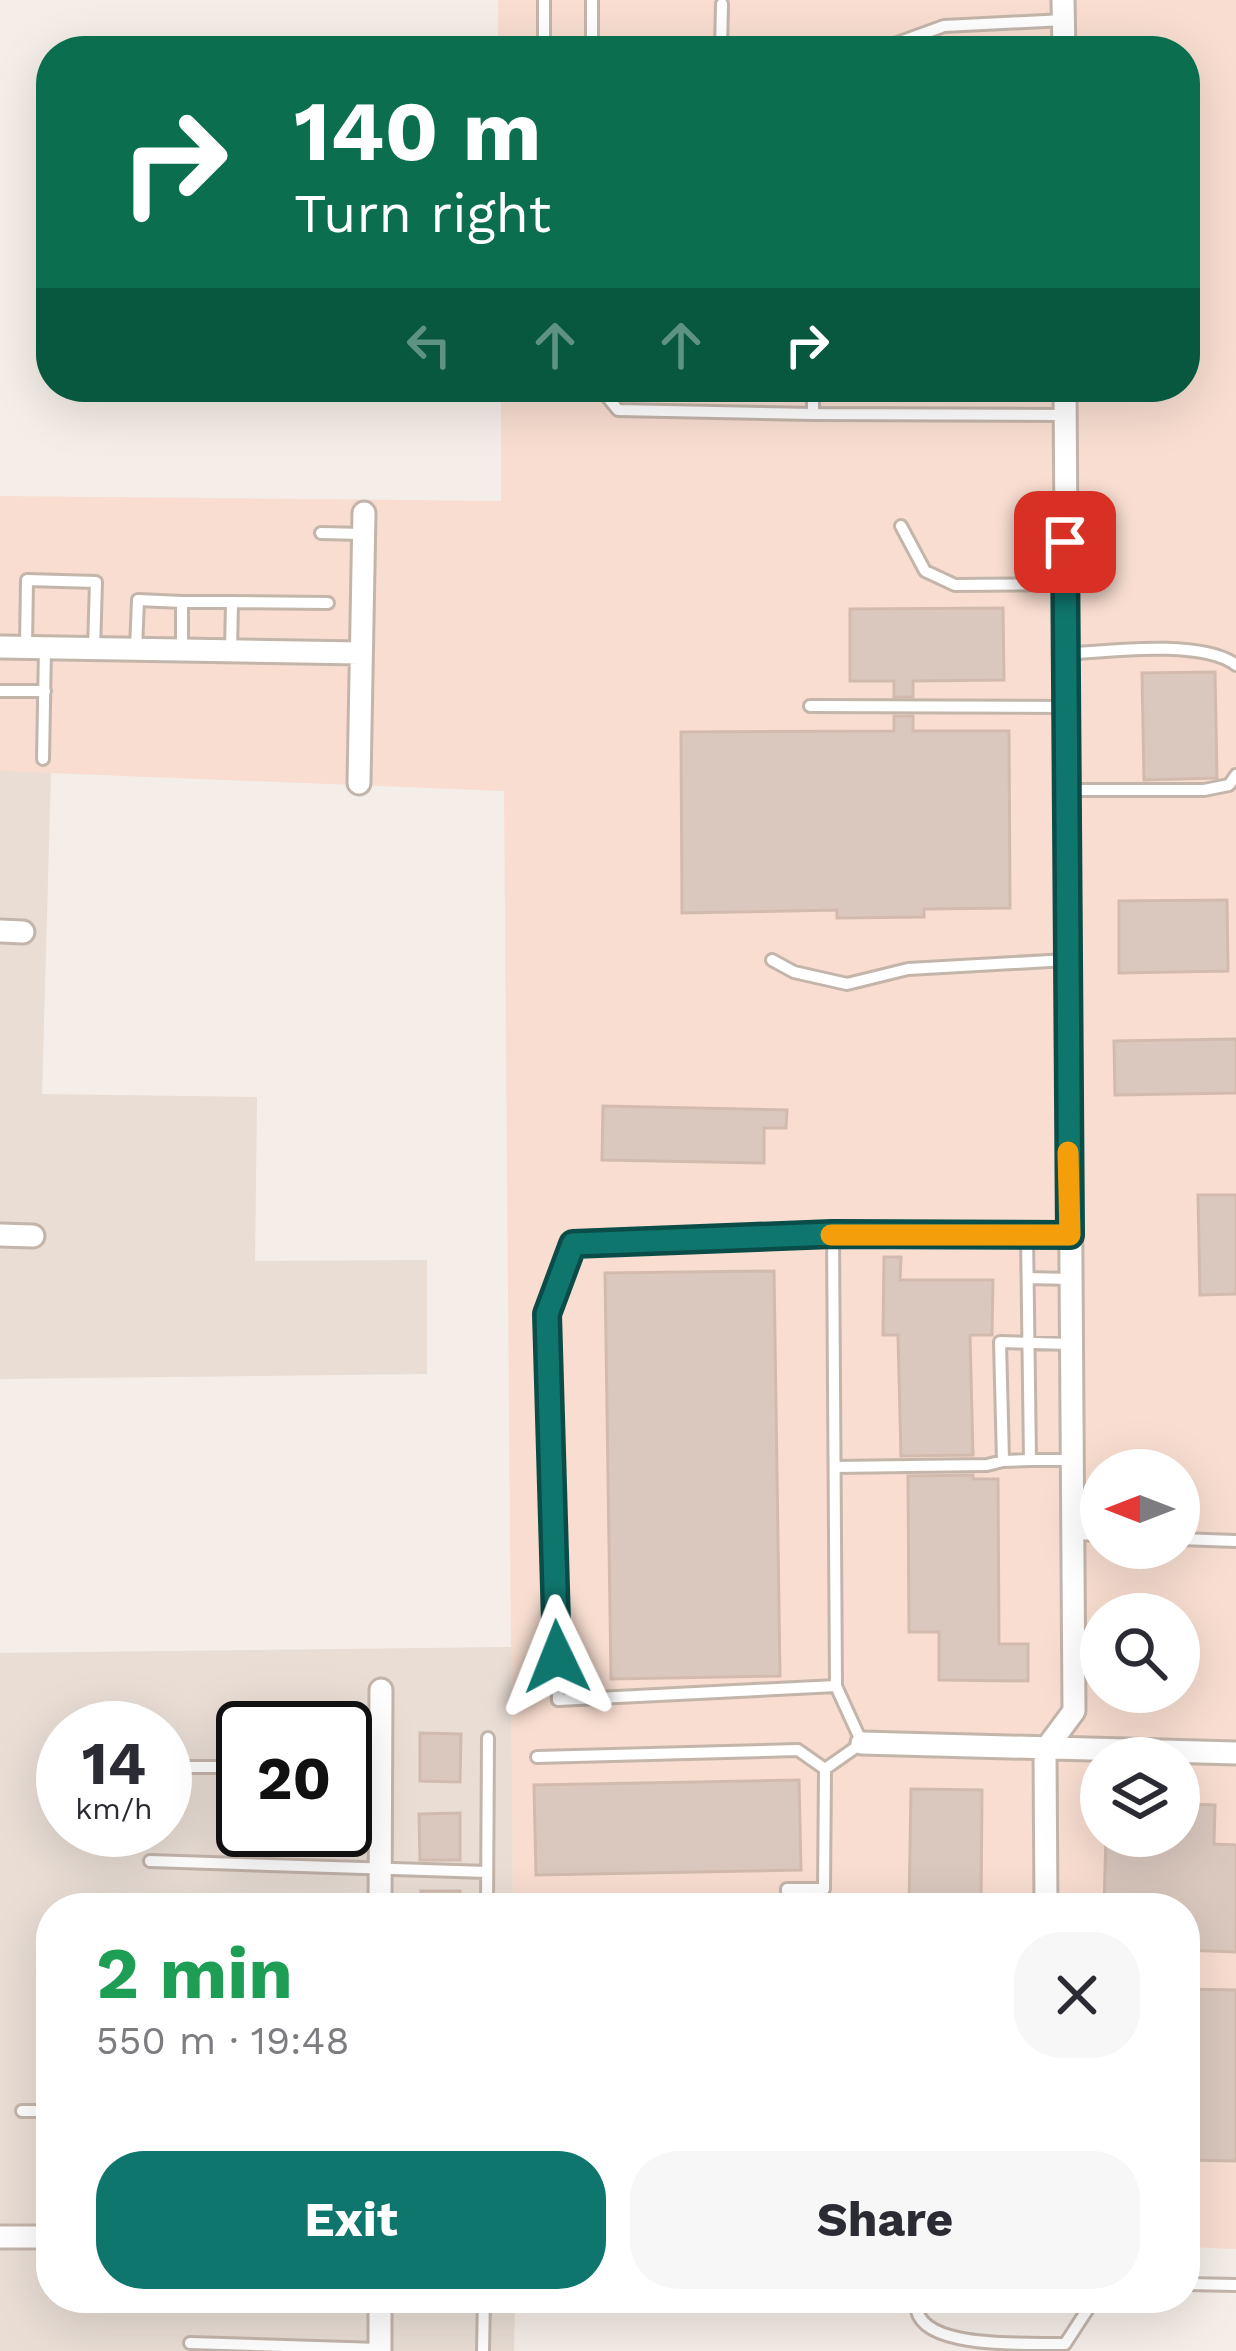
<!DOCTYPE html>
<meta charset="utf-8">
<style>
body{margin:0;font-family:"Work Sans",sans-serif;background:#f7f7f7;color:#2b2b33;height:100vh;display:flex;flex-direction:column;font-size:45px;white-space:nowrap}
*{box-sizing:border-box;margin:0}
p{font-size:39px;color:#7c7c81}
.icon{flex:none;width:66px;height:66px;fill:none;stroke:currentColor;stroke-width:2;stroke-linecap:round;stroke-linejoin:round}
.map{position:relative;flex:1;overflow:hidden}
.sheet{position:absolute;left:36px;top:1893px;width:1164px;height:420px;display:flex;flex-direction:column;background:#fff;border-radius:48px;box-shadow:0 12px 48px #0002}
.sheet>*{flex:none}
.banner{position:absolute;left:36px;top:36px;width:1164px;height:366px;border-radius:48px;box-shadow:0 12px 48px #0002;background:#0b6e4f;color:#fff;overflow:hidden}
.needle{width:78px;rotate:270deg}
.tools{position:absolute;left:1080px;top:1449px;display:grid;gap:24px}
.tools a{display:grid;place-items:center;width:120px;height:120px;border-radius:50%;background:#fff;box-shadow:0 12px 48px #0002;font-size:60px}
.speed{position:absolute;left:36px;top:1701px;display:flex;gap:24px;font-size:60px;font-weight:700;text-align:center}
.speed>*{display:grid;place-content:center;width:156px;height:156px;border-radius:50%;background:#fff;box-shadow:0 12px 48px #0002;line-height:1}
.speed small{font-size:30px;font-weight:400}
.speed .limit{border:6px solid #111;border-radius:18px;background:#fff;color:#111}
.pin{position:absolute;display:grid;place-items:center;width:102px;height:102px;color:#fff;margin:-51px;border-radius:24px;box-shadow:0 6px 18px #0006}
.me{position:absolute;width:132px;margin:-66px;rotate:358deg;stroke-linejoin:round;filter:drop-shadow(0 0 9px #0008)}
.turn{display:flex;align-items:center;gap:42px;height:252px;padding:0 60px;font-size:54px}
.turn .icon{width:156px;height:156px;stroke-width:2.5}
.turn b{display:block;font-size:84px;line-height:102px}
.lanes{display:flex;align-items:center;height:114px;padding:0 60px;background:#0003;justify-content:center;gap:60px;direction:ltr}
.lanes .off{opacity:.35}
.round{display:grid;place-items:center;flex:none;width:126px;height:126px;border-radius:48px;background:#f7f7f7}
.headline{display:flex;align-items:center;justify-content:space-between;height:204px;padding:0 60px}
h1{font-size:72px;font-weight:700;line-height:90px;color:#1e9e55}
.button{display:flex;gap:24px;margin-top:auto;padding:24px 60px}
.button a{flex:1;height:138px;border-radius:48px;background:#0f766e;color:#fff;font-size:48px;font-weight:700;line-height:138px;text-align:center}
.button a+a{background:#f7f7f7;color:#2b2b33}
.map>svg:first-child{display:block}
.residential{fill:#e9ddd4;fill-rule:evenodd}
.commercial{fill:#f8ddd0;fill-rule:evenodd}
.building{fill:#dac8be;stroke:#d2bbae;stroke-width:3}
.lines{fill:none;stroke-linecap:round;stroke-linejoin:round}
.lane-casing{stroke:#c4b5ab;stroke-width:16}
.street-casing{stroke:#c4b5ab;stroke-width:27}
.lane{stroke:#fff;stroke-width:10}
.street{stroke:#fff;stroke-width:21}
.route-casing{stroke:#0a4d48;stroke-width:30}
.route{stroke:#0f766e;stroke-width:21}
.slow{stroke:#f59e0b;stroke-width:21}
</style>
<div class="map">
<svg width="1236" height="2351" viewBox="0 0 1236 2351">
<rect width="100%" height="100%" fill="#f5ede7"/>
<path class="residential" d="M0,771H51L42,1094L257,1097L255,1261L427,1260V1374L0,1379Z
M511,1647L513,1908H51V2298H515L514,2351H0V1653ZM63,1728H165V1830H63ZM243,1728H345V1830H243Z"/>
<path class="commercial" d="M498,0H1236V2249L1185,2247V1908H513L504,791L0,771V496L501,501V387H1185V51H498ZM1101,1470H1179V1548H1101ZM1101,1614H1179V1692H1101ZM1101,1758H1179V1836H1101Z"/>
<path class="building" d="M1003,608L1004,680L913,681V697H894V681H850V609Z
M1215,672L1217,778L1144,780L1142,673Z
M894,716H913V731H1009L1010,908L924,909V917L837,918V910L682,913L681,732L894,731Z
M1227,900L1228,971L1119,973V901Z
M1236,1039V1093L1115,1095L1114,1041Z
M603,1106L787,1110L786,1128H764V1163L602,1160Z
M1198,1195H1236V1294L1200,1295Z
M884,1257H901L900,1280H993L992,1335H970L973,1455L901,1456L898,1335H883Z
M774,1271L780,1676L611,1679L605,1273Z
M973,1475V1479H998L999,1644H1028V1681L939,1680V1632H909L908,1476Z
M420,1733L461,1734L460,1782L420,1781Z
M799,1780L801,1870L536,1875L534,1785Z
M911,1789L982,1790L981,1908H909Z
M1179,1804L1215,1805L1214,1844L1236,1845V1952L1185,1950V1908H1104L1106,1836H1179Z
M460,1813V1860H420L419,1814Z
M421,1891H460V1908H421Z
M1185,1989L1236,1990V2161L1185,2160Z"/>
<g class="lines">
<defs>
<path id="lane" d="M544,0V51
M722,4L721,49L725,51
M592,51V0
M875,51L944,26L1064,20
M605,387V394L618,410L813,414V387
M813,414L1065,415
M901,526L925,571L955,585L1065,584
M321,533L364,534
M26,646L27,580L96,582L94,649
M136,649L138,600L182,602
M182,650V602H232
M231,651L232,602L328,603
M1065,654C1108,651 1203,639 1236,665
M0,691H45
M810,706L1065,707
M43,759L45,648
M1066,790H1204L1229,785L1236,775
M772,960L794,972L847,984L908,969L1067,960
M1027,1235L1030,1460L1003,1461L1000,1342L1070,1344
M1028,1278L1070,1279
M1030,1460H1071
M835,1467L987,1465L1003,1461
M1074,1534L1101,1535
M1179,1539L1236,1541
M836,1686L558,1700L547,1314L573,1244L833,1234L1069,1235
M345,1753L380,1750
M537,1757L798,1750L825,1769
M169,1767H243
M345,1781L380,1783
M150,1861L487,1872
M487,1908L488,1738
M787,1908V1889H824L825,1769L862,1743L836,1686L833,1234
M22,2111H51
M1185,2284L1236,2285
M917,2298C906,2351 1025,2343 1065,2344L1095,2298
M190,2343L379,2349
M483,2351L484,2298"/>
<path id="street" d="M1063,0L1064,51
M0,647L361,653
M359,783L364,513
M0,931L23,932
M0,1235L33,1236
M862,1743L1236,1753
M380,1908L381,1690
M1046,1908L1045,1750L1074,1711L1065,387
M0,2237H51
M380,2351V2298"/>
</defs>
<use href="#lane" class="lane-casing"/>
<use href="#street" class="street-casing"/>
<use href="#lane" class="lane"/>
<use href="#street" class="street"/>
</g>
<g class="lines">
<defs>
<path id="route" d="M557,1657L547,1314L573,1244L832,1234L1070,1235L1065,542"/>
</defs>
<use href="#route" class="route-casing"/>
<use href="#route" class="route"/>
<path class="slow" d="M831,1235H1070L1068,1152"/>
</g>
</svg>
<div class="tools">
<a><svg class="needle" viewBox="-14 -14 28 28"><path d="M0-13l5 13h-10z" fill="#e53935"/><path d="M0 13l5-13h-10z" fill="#7c7c81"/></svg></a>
<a><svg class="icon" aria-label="search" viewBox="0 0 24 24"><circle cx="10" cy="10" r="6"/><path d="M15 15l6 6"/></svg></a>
<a><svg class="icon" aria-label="layers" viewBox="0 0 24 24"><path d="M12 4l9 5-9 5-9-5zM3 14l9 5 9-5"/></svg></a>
</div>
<div class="speed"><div>14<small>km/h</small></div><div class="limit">20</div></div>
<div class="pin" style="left:1065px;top:542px;background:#d93025"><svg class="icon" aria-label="arrive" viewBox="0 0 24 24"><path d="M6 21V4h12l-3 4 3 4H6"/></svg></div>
<svg class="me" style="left:557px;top:1657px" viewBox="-20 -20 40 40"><path d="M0-17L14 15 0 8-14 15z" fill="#0f766e" stroke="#fff" stroke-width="4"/></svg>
<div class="banner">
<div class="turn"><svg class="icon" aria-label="right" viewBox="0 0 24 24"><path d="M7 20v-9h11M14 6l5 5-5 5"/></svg><div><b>140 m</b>Turn right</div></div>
<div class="lanes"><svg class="icon off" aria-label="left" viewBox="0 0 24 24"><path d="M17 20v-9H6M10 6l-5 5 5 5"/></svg><svg class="icon off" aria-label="ahead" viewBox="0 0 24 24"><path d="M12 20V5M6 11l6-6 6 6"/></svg><svg class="icon off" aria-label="ahead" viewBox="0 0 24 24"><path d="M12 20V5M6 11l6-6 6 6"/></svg><svg class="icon" aria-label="right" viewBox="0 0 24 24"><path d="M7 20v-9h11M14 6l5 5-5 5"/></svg></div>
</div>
<section class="sheet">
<div class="headline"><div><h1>2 min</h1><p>550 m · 19:48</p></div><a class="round"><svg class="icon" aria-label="close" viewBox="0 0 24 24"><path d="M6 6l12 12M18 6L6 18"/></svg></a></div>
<div class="button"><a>Exit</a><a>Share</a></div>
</section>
</div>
